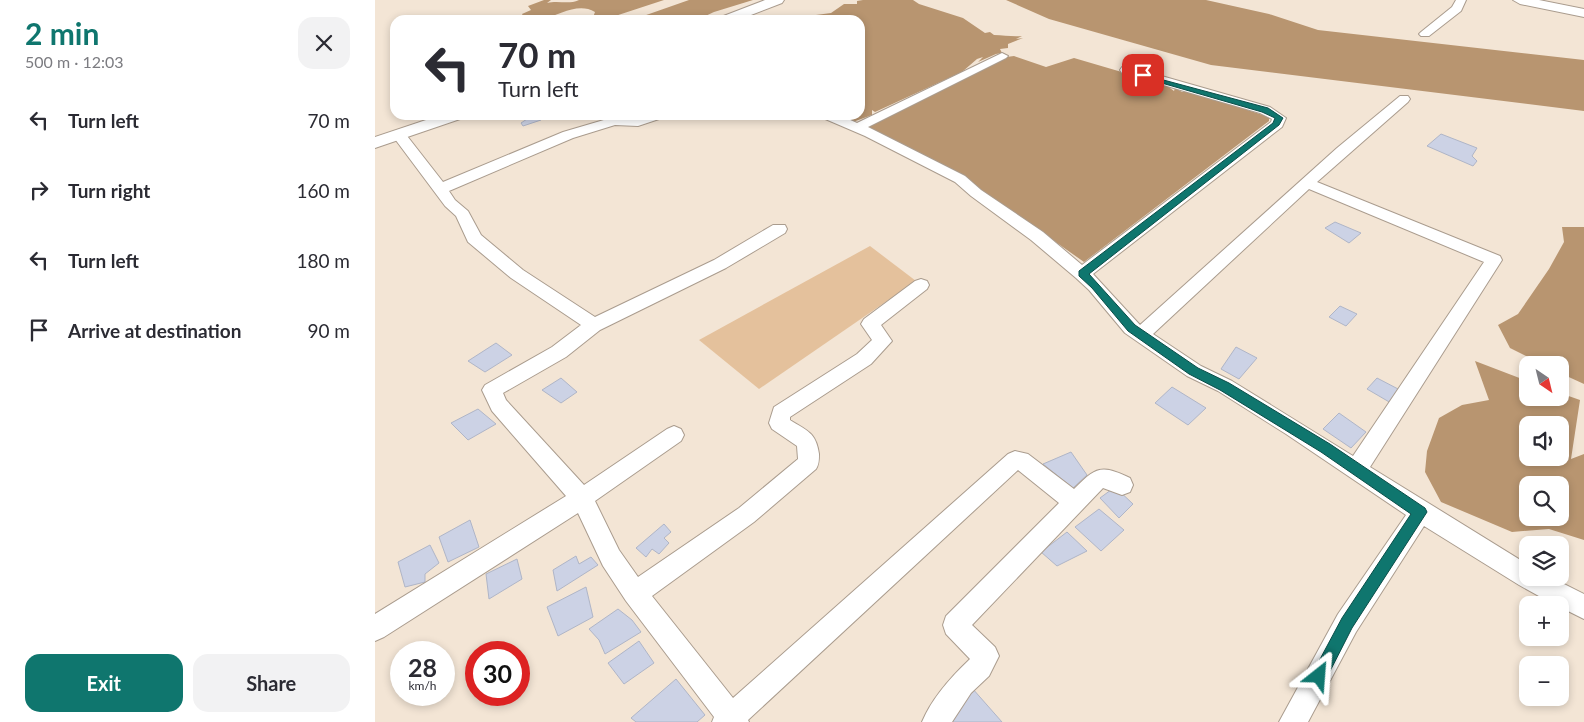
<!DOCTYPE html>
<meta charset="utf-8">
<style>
body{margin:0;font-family:Lato,sans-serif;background:#f2f2f3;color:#2b2b33;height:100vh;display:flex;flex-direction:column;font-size:19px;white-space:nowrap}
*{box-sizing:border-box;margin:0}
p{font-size:16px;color:#7c7c81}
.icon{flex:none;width:28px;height:28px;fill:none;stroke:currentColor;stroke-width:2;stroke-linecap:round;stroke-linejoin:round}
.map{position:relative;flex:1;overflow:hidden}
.sheet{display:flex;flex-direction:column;background:#fff;width:375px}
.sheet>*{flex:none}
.hud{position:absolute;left:15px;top:15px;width:475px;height:105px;border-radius:15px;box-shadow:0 2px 8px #0003;background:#fff;color:#2b2b33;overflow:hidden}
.needle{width:32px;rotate:145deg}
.buttons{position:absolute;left:1144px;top:356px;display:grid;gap:10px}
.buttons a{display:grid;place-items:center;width:50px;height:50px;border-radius:10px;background:#fff;box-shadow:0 2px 8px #0003;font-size:25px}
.speed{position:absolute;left:15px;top:641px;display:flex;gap:10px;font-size:25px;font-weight:700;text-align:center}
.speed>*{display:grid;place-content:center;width:65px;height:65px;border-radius:50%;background:#fff;box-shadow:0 2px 8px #0003;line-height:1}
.speed small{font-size:12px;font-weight:400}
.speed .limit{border:8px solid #d22;background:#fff;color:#111}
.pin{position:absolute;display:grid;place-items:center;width:42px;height:42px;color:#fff;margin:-21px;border-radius:10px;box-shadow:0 2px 8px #0006}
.me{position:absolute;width:55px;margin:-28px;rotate:28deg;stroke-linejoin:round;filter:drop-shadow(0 0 4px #0008)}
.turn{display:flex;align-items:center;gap:18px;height:105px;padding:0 25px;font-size:22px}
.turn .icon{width:65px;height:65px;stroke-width:2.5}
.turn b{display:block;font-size:35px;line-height:42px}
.round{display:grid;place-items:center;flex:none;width:52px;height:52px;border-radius:15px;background:#f2f2f3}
.overview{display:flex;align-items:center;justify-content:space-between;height:85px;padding:0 25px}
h1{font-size:30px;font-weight:700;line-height:38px;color:#0f766e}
.action{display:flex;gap:10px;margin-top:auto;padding:10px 25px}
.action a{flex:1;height:58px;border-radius:15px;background:#0f766e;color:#fff;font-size:20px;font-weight:700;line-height:58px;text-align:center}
.action a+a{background:#f2f2f3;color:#2b2b33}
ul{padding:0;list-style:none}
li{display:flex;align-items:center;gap:15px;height:70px;padding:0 25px}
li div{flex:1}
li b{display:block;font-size:19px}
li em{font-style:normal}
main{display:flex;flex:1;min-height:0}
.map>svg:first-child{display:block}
.green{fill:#e4c19c}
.water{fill:#b89570;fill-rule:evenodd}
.building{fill:#ccd2e5;stroke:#afb5c7}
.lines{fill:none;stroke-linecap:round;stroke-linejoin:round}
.minor-casing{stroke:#aa9c8e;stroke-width:2}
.major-casing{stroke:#aa9c8e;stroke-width:2}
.minor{fill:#fff;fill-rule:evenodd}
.major{fill:#fff;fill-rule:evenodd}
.route{fill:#0f766e;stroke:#0a4d48}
</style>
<main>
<section class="sheet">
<div class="overview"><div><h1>2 min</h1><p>500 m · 12:03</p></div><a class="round"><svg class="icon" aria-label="close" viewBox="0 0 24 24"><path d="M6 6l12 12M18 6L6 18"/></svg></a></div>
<ul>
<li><svg class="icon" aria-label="left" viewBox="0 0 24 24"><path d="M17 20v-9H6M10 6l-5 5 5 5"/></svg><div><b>Turn left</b></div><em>70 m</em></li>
<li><svg class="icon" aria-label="right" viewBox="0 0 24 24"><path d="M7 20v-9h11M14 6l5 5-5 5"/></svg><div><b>Turn right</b></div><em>160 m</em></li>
<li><svg class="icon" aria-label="left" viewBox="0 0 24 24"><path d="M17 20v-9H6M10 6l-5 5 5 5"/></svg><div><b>Turn left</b></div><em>180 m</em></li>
<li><svg class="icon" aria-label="arrive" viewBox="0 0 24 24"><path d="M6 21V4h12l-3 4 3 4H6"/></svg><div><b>Arrive at destination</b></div><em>90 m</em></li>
</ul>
<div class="action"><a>Exit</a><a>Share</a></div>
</section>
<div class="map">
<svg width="1209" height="722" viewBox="0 0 1209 722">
<rect width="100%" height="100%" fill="#f3e5d5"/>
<path class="green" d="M495,246L541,281L384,389L324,340Z"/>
<path class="water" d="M169,0H176L172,3C184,0 193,5 204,0H289L228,20H217L220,12C203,2 185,15 168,19C161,21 152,20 144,20L149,18L147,14L156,10L153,6Z
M314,0H378L339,12L324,19L257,20Z
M488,0H538L544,4L588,18L610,33L615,32L619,35C629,35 637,37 647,36L641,39L648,38L633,44V48L625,49L627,53L621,54L603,62L608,57L602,59L587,72L500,112L497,110V115L478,122L465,115H485V20H434L441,17V15L456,13L469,4H482V1Z
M631,0H831L894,14L943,30L1209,60V111L836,65L674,19Z
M639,56L671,67L699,58L791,85L799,91L800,88L807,92H818L894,117V121L709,262L621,200L491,127L607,67L623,62L624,58Z
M1187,227H1209V384L1185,373V365H1169L1135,348L1123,325L1143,314L1174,269L1189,242Z
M1100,361L1152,381V398H1185V393L1205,400L1196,459L1209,454V540L1174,529L1137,532L1066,502L1050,472L1052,451L1064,418L1087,405L1114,400ZM1152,425H1185V458H1152ZM1152,485H1185V518H1152Z"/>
<path class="building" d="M158,115H167L168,117L166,120L148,126L146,123Z
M1066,134L1102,148L1097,156L1102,161L1098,166L1052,146Z
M960,222L986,233L974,243L950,228Z
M965,306L982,314L971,326L954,317Z
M121,343L137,355L110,372L93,361Z
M861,347L882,358L864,379L846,369Z
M186,378L202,392L186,403L167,390Z
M1002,378L1025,390L1016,403L992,389Z
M797,387L831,408L813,425L780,403Z
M103,409L121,424L93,440L76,423Z
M964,413L991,432L976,448L948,429Z
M696,452L712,475L698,488L668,464Z
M740,487L758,504L744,518L725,498Z
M724,509L749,530L726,551L700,527Z
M95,520L104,547L73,562L64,537Z
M289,524L296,532L289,538L294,543L284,554L277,549L271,557L261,548Z
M692,532L712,551L682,566L666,552Z
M55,545L64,563L50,574V582L30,587L23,562Z
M201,556L204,564L216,557L223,565L182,591L178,570Z
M142,559L147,579L114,599L111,574Z
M211,587L218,617L183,636L172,607Z
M243,609L257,620L266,632L230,654L224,640L214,629Z
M264,641L279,663L249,684L233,663Z
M301,679L330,715L322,722H261L256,718Z
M597,688L627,722H570Z"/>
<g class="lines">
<defs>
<path id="minor" d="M1081,0H1091L1086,11L1054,36H1046L1044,34L1046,32L1077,7Z
M627,53L633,56L631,58L493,127L590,176L606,190L668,232L707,265L896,122L897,119L885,113L747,73L745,70L747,67H755L895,107L911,118L907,127L718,274L765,325L962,148L1025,96H1033L1035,99L1033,102L942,182L1125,256L1127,260L995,467L1152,564V578H1177L1209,594V619L1185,607V605H1180L1144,585L1049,526L981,632L933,722H904L963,614L1031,515L911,434L843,391L812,376L750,333L714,290L701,278L656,240L596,196L580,182L490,136L448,118L447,115H464L482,123ZM934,189L1109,262L978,456L857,381L826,366L778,334Z
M270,115H288L287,118L263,126L240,125L198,138L74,191L80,200L93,211L106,235L148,270L220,317L339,260L398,225H410L412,229L410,233L351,268L225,330L191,357L128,393L131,400L209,485L292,429L299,426L306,429L309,435L306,441L220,501L244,550L263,577L364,508L423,459L422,446L397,429L394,423L399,407L482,354L497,340L486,324L489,319L540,281L546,279L552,281L554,285L552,289L506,325L517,341L496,364L415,417V420C432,431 441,432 444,454C444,460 444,464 441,469L379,522L277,596L358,698L633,454L640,451L653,454L699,489C721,467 726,464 755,478L758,485L755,492L747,495L728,488L597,625L620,647L624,656L614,676L596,693L577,722H547C557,698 576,677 595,659L571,634L568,625L571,616L684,503L643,470L373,720L374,722H337L339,717L251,601L228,566L203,513L9,637L0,641V614L191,496L117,411L107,390L110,385L177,347L206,325L136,278L93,242L81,216L70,206L17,135L24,131L29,132L68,182L188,132L239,117L262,118Z"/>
<path id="major" d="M390,0H409L407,3L363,20H344L346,17Z
M1138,0H1164L1209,9V17L1145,4Z
M66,115H90L88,118L0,148V137Z"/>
</defs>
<use href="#minor" class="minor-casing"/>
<use href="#major" class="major-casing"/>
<use href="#minor" class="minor"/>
<use href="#major" class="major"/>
</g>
<path class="route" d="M766,74L893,108L908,118L904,125L714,274L760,325L823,368L854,383L955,444L1050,508L1052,512L977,628L950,681L944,684L939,681L936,676L967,618L1036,514L946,452L845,390L814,374L753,331L717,288L704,276V271L898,123L900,118L887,112L766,77Z"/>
</svg>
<div class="buttons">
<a><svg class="needle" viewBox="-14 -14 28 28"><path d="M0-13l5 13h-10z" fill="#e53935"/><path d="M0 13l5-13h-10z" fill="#7c7c81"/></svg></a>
<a><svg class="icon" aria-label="sound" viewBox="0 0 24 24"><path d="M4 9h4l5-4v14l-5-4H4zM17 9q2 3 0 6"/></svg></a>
<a><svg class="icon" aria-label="search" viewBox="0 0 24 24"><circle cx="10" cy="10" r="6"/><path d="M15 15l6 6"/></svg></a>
<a><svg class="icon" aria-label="layers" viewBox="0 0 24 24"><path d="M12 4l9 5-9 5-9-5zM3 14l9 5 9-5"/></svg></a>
<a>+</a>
<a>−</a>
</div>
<div class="speed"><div>28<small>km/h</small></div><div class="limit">30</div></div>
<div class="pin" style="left:768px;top:75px;background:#d93025"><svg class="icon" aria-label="arrive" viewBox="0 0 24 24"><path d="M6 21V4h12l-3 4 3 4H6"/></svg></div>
<svg class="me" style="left:944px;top:676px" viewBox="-20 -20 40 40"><path d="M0-17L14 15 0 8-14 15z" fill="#0f766e" stroke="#fff" stroke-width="4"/></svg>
<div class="hud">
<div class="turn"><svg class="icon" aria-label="left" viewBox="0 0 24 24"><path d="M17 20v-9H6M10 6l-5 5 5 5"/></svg><div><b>70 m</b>Turn left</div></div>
</div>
</div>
</main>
